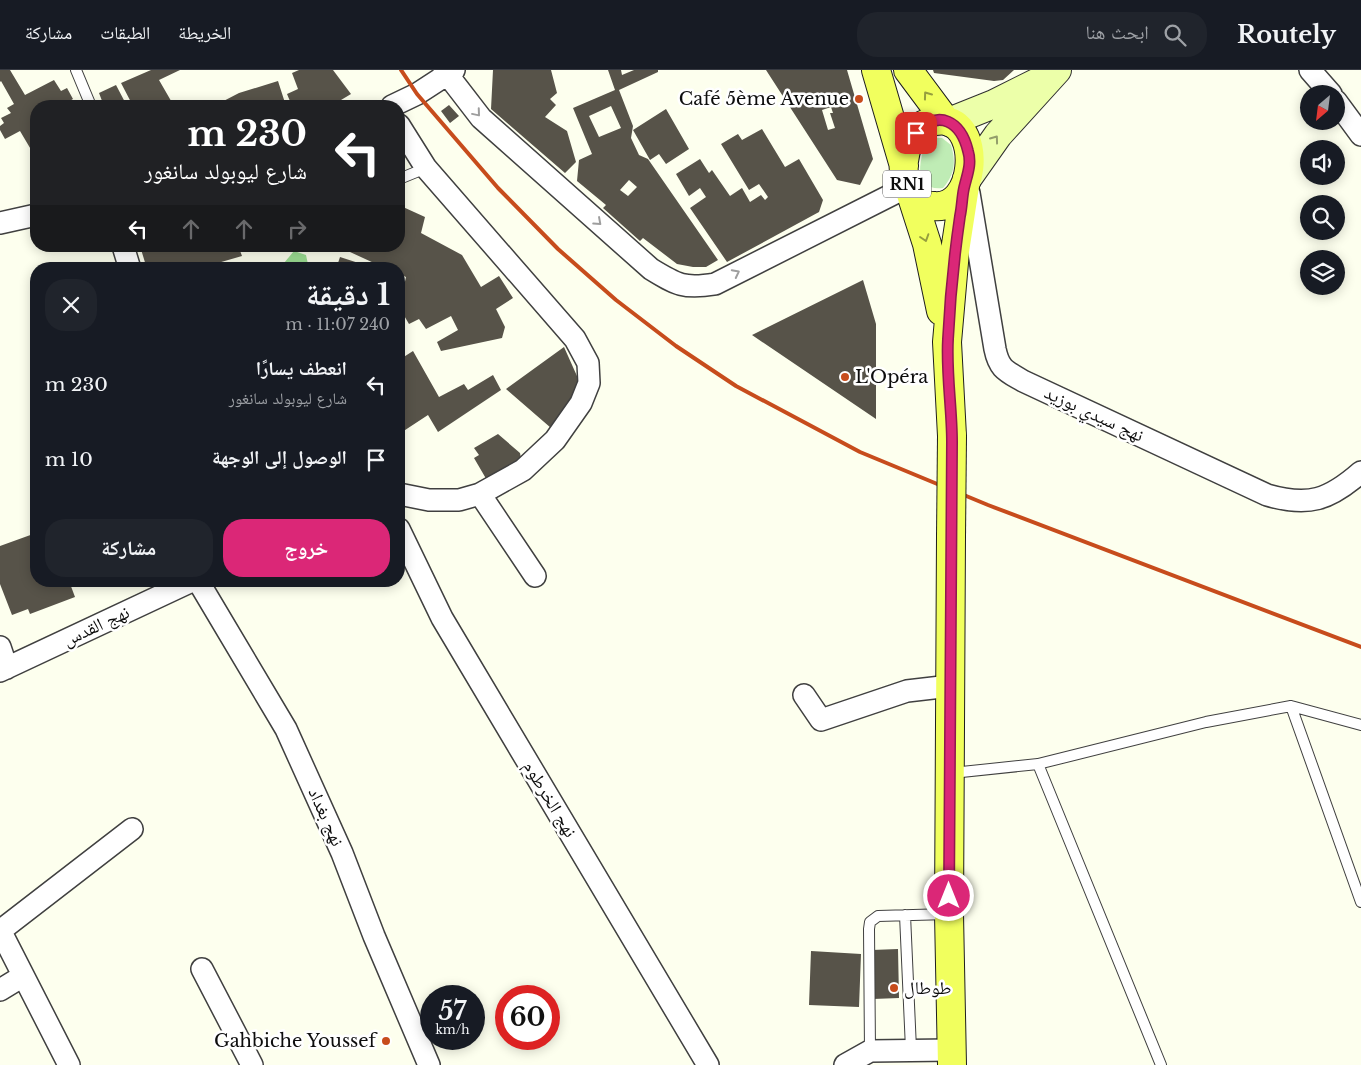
<!DOCTYPE html>
<html lang="ar">
<meta charset="utf-8">
<style>
body{margin:0;font-family:"Libre Baskerville","Noto Naskh Arabic",serif;background:#20242c;color:#f1f3f6;direction:rtl;height:100vh;display:flex;flex-direction:column;font-size:19px;white-space:nowrap}
*{box-sizing:border-box;margin:0}
p{font-size:16px;color:#9ea1a6}
.icon{flex:none;width:28px;height:28px;fill:none;stroke:currentColor;stroke-width:2;stroke-linecap:round;stroke-linejoin:round}
.map{position:relative;flex:1;overflow:hidden;direction:ltr}
.sheet{position:absolute;left:30px;top:192px;width:375px;height:325px;display:flex;flex-direction:column;background:#171b24;border-radius:20px;box-shadow:0 2px 12px #0003;direction:rtl}
.sheet>*{flex:none}
.guide{position:absolute;left:30px;top:30px;width:375px;height:152px;border-radius:20px;box-shadow:0 2px 12px #0003;direction:rtl;background:#202124;color:#fff;overflow:hidden}
.needle{width:32px;rotate:208deg}
.buttons{position:absolute;left:1300px;top:15px;display:grid;gap:10px}
.buttons a{display:grid;place-items:center;width:45px;height:45px;border-radius:50%;background:#171b24;box-shadow:0 2px 12px #0003;font-size:25px}
.speed{position:absolute;left:420px;top:915px;display:flex;gap:10px;font-size:25px;font-weight:700;text-align:center}
.speed>*{display:grid;place-content:center;width:65px;height:65px;border-radius:50%;background:#171b24;box-shadow:0 2px 12px #0003;line-height:1}
.speed small{font-size:12px;font-weight:400}
.speed .limit{border:8px solid #d22;background:#fff;color:#111}
.pin{position:absolute;display:grid;place-items:center;width:42px;height:42px;color:#fff;margin:-21px;border-radius:10px;box-shadow:0 2px 8px #0006}
.me{position:absolute;width:55px;margin:-28px;rotate:0deg;stroke-linejoin:round;filter:drop-shadow(0 0 4px #0008)}
.turn{display:flex;align-items:center;gap:18px;height:105px;padding:0 15px;font-size:22px}
.turn .icon{width:65px;height:65px;stroke-width:2.5}
.turn b{display:block;font-size:35px;line-height:42px}
.lanes{display:flex;align-items:center;height:48px;padding:0 15px;background:#0003;justify-content:center;gap:25px;direction:ltr}
.lanes .off{opacity:.35}
.round{display:grid;place-items:center;flex:none;width:52px;height:52px;border-radius:20px;background:#20242c}
.headline{display:flex;align-items:center;justify-content:space-between;height:85px;padding:0 15px}
h1{font-size:30px;font-weight:800;line-height:38px}
.primary-button{display:flex;gap:10px;margin-top:auto;padding:10px 15px}
.primary-button a{flex:1;height:58px;border-radius:20px;background:#db2777;color:#fff;font-size:20px;font-weight:800;line-height:58px;text-align:center}
.primary-button a+a{background:#20242c;color:#f1f3f6}
ul{padding:0;list-style:none}
li{display:flex;align-items:center;gap:15px;height:75px;padding:0 15px}
li div{flex:1}
li b{display:block;font-size:19px}
li em{font-style:normal}
header{display:flex;align-items:center;gap:30px;box-sizing:border-box;height:70px;padding:0 25px;background:#171b24;border-bottom:1px solid #363941}
header strong{font-size:24px}
nav{display:flex;gap:28px;margin-inline-start:auto;font-size:18px}
.search{width:350px;height:45px;background:#20242c;display:flex;align-items:center;gap:12px;box-sizing:border-box;padding:0 18px;border-radius:20px;color:#9ea1a6;font-size:19px}
.map>svg:first-child{display:block}
.green{fill:#bfecb5}
.forest{fill:#9cde93}
.building{fill:#575349;fill-rule:evenodd}
.lines{fill:none;stroke-linecap:round;stroke-linejoin:round}
.service-casing{stroke:#404040;stroke-width:12}
.minor-casing{stroke:#404040;stroke-width:24}
.secondary-casing{stroke:#2f2f2f;stroke-width:30}
.primary-casing{stroke:#1e1e1e;stroke-width:30}
.service{stroke:#fff;stroke-width:10}
.minor{stroke:#fff;stroke-width:21}
.secondary{stroke:#ecffa9;stroke-width:28}
.primary{stroke:#f1ff5e;stroke-width:28}
.rail{stroke:#c74c1c;stroke-width:4}
.primary-bridge-casing{stroke:#1e1e1e;stroke-width:30;stroke-linecap:butt}
.primary-bridge{stroke:#f1ff5e;stroke-width:28}
.oneway{stroke:#969e3e}
.oneway2{stroke:#9e9e9e}
.oneway3{stroke:#939e6b}
.route-casing{stroke:#8e194d;stroke-width:12}
.route{stroke:#db2777;stroke-width:9}
.poi-dot{fill:#c74c1c;stroke:#fff;stroke-width:2}
.labels{text-anchor:middle;dominant-baseline:central;stroke-width:5;stroke-linejoin:round;paint-order:stroke}
.shield{fill:#fff;stroke:#565656;stroke-width:1}
.shield-label{font-size:16px;font-weight:bold;fill:#0d0d0d}
.poi-label{font-size:18px;fill:#0d0d0d;stroke:#fff;text-anchor:end}
.street-label{font-size:18px;fill:#0d0d0d;stroke:#fff}
</style>
<header>
<strong>Routely</strong>
<div class="search"><svg class="icon" aria-label="search" viewBox="0 0 24 24"><circle cx="10" cy="10" r="6"/><path d="M15 15l6 6"/></svg>ابحث هنا</div>
<nav><a>الخريطة</a><a>الطبقات</a><a>مشاركة</a></nav>
</header>
<div class="map">
<svg width="1361" height="995" viewBox="0 0 1361 995">
<rect width="100%" height="100%" fill="#fdffee"/>
<path class="green" d="M934,68H942L951,75C956,92 955,104 943,118C913,121 919,94 925,74Z"/>
<path class="forest" d="M294,181L306,185L309,199H279Z"/>
<path class="building" d="M0,0H10L25,25L54,10L61,21L67,18L73,29L61,36H36V88L20,61L5,69L0,60V56L4,53L1,48L11,43L7,38L14,34L1,11L0,12Z
M151,0H180L159,10L174,36L188,31L191,36H133L121,13Z
M299,0H333L351,24L331,36H292L287,24L298,19L292,3Z
M493,0H551L557,23L550,29L556,35L545,47L567,61L576,92L565,103L491,39Z
M608,0H621L622,5L634,0H658V2L619,20L633,56L631,68L639,85L648,89L718,190L706,197H693L677,194L643,168L640,171L603,138L606,135L577,111L579,90L592,84L573,38L615,20ZM611,36L621,58L599,67L589,46ZM629,110L637,117L628,126L620,120Z
M766,0H847L873,89L860,115L837,110ZM831,37L833,43H830L835,58L828,60L822,40Z
M933,0H1014L1003,10L994,11L934,3Z
M278,11L286,36H262L261,33L248,36H214L239,23Z
M116,15L127,36H104L99,23Z
M449,35L459,46L450,53L441,41Z
M666,39L689,79L666,94L659,84L650,90L633,60Z
M762,59L785,97L799,89L823,130L819,142L727,192L690,138L706,127L700,118L689,126L676,104L700,89L709,103L712,100L730,126L742,118L750,132L761,125L765,130L768,127L759,114L749,120L721,74L738,64L742,70Z
M403,137L425,147L421,163L462,185L481,217L499,206L513,228L496,239L505,257L502,268L441,281L437,272L458,260L451,246L426,259L419,249L409,254L399,237V222L403,220L406,207L399,204V199H387L350,182L352,176H399V151Z
M140,176H244V177L239,178L242,186L197,199H147Z
M340,187L374,198V199H336Z
M863,210L876,254V349L752,265Z
M564,277L581,315L551,358L506,319Z
M413,281L439,327L464,314L468,320L493,305L501,320L438,362L428,345L399,364V290Z
M498,364L520,383L522,393L488,412L474,388L479,385L474,378Z
M36,463V511H69L75,527L30,544L28,539L12,545L0,514V476Z
M898,879L899,928L873,929L872,880Z
M811,881L861,884L859,937L809,935Z"/>
<g class="lines">
<defs>
<path id="service" d="M76,0L91,36
M399,109L426,98
M1291,636L1361,832
M1038,694L1161,995
M952,703L1038,694L1206,652L1291,636L1361,655
M905,845L911,979
M870,981L869,859L870,852L878,846L948,844"/>
<path id="minor" d="M444,0L481,48L651,199C677,215 684,219 715,214L907,117
M1310,0L1331,24
M1336,31L1361,65
M392,36L417,24L454,0
M399,55L426,98L575,269L588,293L589,313L581,333L555,370L523,400L480,424L459,430H429L399,424
M969,123L995,279C999,299 1006,301 1023,311L1267,425C1309,437 1329,430 1361,402
M0,153L36,145
M123,176L130,199
M480,424L535,506
M399,459L442,548L708,995
M198,511L286,659L342,783L374,866L429,995
M0,577L7,598
M0,601L192,511
M804,625L821,650L907,621L950,616
M0,860L69,995
M0,861L132,759
M202,899L252,995
M0,920L23,906
M845,995L870,981L951,980"/>
<path id="secondary" d="M949,52L994,34L1040,11
M967,109L998,65L1057,0"/>
<path id="primary" d="M876,0L904,96
M908,0L946,51
M934,51C938,51 942,50 946,51C982,58 976,140 934,136C928,136 921,134 917,130C896,112 901,71 923,55C926,53 931,52 934,51Z
M910,121L927,174L941,241
M952,366L947,272L955,181L965,116
M951,467L949,844L952,995"/>
</defs>
<use href="#service" class="service-casing"/>
<use href="#minor" class="minor-casing"/>
<use href="#secondary" class="secondary-casing"/>
<use href="#primary" class="primary-casing"/>
<use href="#service" class="service"/>
<use href="#minor" class="minor"/>
<use href="#secondary" class="secondary"/>
<use href="#primary" class="primary"/>
<path class="rail" d="M401,0L417,24L498,118L558,179L616,230L676,276L736,316L860,382L988,435L1361,577"/>
<defs>
<path id="primary-bridge" d="M951,467L952,366"/>
</defs>
<use href="#primary-bridge" class="primary-bridge-casing"/>
<use href="#primary-bridge" class="primary-bridge"/>
</g>
<defs><path id="oneway-chevron" d="M-2-3.5L2.5 0L-2 3.5" fill="none" stroke-width="1.6" stroke-linecap="round" stroke-linejoin="round" transform="scale(1.25)"/></defs>
<g class="oneway">
<use href="#oneway-chevron" transform="translate(927 25) rotate(-126)"/>
<use href="#oneway-chevron" transform="translate(925 168) rotate(72)"/>
</g>
<g class="oneway2">
<use href="#oneway-chevron" transform="translate(477 43) rotate(50)"/>
<use href="#oneway-chevron" transform="translate(598 152) rotate(42)"/>
<use href="#oneway-chevron" transform="translate(736 203) rotate(-27)"/>
</g>
<use class="oneway3" href="#oneway-chevron" transform="translate(995 69) rotate(-54)"/>
<g class="lines">
<defs>
<path id="route" d="M916,63C939,38 961,52 968,81C972,94 967,105 964,118C962,127 962,137 960,146C954,187 950,228 948,269C946,303 952,338 952,372C950,524 950,675 949,826"/>
</defs>
<use href="#route" class="route-casing"/>
<use href="#route" class="route"/>
</g>
<g class="poi-dot">
<circle cx="859" cy="29" r="5"/>
<circle cx="845" cy="307" r="5"/>
<circle cx="894" cy="918" r="5"/>
<circle cx="386" cy="971" r="5"/>
</g>
<g class="labels">
<rect class="shield" x="883" y="100.5" width="48" height="27" rx="4"/>
<g class="shield-label">
<text x="907" y="114">RN1</text>
</g>
<g class="poi-label">
<text x="849" y="29">Café 5ème Avenue</text>
<text x="855" y="307" text-anchor="start">L'Opéra</text>
<text x="904" y="918" text-anchor="start">طوطال</text>
<text x="376" y="971">Gahbiche Youssef</text>
</g>
<g class="street-label">
<text transform="translate(1094 344) rotate(25)">نهج سيدي بوزيد</text>
<text transform="translate(96 556) rotate(-25)">نهج القدس</text>
<text transform="translate(550 729) rotate(59)">نهج الخرطوم</text>
<text transform="translate(326 747) rotate(66)">نهج بغداد</text>
</g>
</g>
</svg>
<div class="buttons">
<a><svg class="needle" viewBox="-14 -14 28 28"><path d="M0-13l5 13h-10z" fill="#e53935"/><path d="M0 13l5-13h-10z" fill="#9ea1a6"/></svg></a>
<a><svg class="icon" aria-label="sound" viewBox="0 0 24 24"><path d="M4 9h4l5-4v14l-5-4H4zM17 9q2 3 0 6"/></svg></a>
<a><svg class="icon" aria-label="search" viewBox="0 0 24 24"><circle cx="10" cy="10" r="6"/><path d="M15 15l6 6"/></svg></a>
<a><svg class="icon" aria-label="layers" viewBox="0 0 24 24"><path d="M12 4l9 5-9 5-9-5zM3 14l9 5 9-5"/></svg></a>
</div>
<div class="speed"><div>57<small>km/h</small></div><div class="limit">60</div></div>
<div class="pin" style="left:916px;top:63px;background:#d93025"><svg class="icon" aria-label="arrive" viewBox="0 0 24 24"><path d="M6 21V4h12l-3 4 3 4H6"/></svg></div>
<svg class="me" style="left:949px;top:826px" viewBox="-20 -20 40 40"><circle r="17" fill="#db2777" stroke="#fff" stroke-width="3"/><path d="M0-11L8 9 0 5-8 9z" fill="#fff"/></svg>
<div class="guide">
<div class="turn"><svg class="icon" aria-label="left" viewBox="0 0 24 24"><path d="M17 20v-9H6M10 6l-5 5 5 5"/></svg><div><b>230 m</b>شارع ليوبولد سانغور</div></div>
<div class="lanes"><svg class="icon" aria-label="left" viewBox="0 0 24 24"><path d="M17 20v-9H6M10 6l-5 5 5 5"/></svg><svg class="icon off" aria-label="ahead" viewBox="0 0 24 24"><path d="M12 20V5M6 11l6-6 6 6"/></svg><svg class="icon off" aria-label="ahead" viewBox="0 0 24 24"><path d="M12 20V5M6 11l6-6 6 6"/></svg><svg class="icon off" aria-label="right" viewBox="0 0 24 24"><path d="M7 20v-9h11M14 6l5 5-5 5"/></svg></div>
</div>
<section class="sheet">
<div class="headline"><div><h1>1 دقيقة</h1><p>240 m · 11:07</p></div><a class="round"><svg class="icon" aria-label="close" viewBox="0 0 24 24"><path d="M6 6l12 12M18 6L6 18"/></svg></a></div>
<ul>
<li><svg class="icon" aria-label="left" viewBox="0 0 24 24"><path d="M17 20v-9H6M10 6l-5 5 5 5"/></svg><div><b>انعطف يسارًا</b><p>شارع ليوبولد سانغور</p></div><em>230 m</em></li>
<li><svg class="icon" aria-label="arrive" viewBox="0 0 24 24"><path d="M6 21V4h12l-3 4 3 4H6"/></svg><div><b>الوصول إلى الوجهة</b></div><em>10 m</em></li>
</ul>
<div class="primary-button"><a>خروج</a><a>مشاركة</a></div>
</section>
</div>
